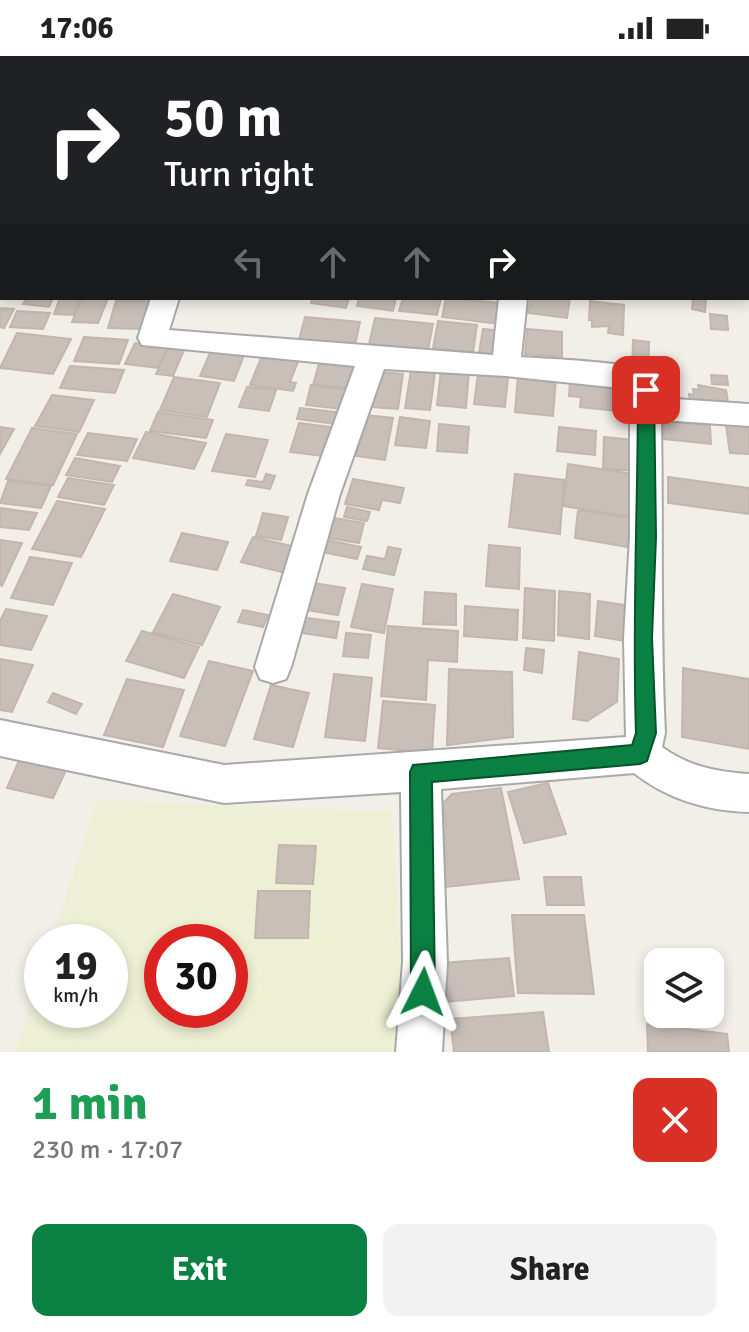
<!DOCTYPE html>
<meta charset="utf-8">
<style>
body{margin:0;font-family:Signika,sans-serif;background:#f2f2f2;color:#222;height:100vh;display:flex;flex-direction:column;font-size:30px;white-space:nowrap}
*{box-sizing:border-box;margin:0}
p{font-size:26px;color:#767676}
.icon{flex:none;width:44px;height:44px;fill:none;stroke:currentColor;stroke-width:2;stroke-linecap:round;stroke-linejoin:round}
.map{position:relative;height:996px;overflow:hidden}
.side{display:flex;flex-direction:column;background:#fff;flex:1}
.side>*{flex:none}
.guide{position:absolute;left:0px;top:0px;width:750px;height:244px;box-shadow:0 4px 12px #0003;background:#202124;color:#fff;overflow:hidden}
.tools{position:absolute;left:644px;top:892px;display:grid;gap:16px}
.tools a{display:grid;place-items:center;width:80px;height:80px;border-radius:16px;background:#fff;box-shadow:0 4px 12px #0003;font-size:40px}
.speed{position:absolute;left:24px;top:868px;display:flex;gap:16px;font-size:40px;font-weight:700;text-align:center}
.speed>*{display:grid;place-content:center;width:104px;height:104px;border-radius:50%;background:#fff;box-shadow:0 4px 12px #0003;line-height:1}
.speed small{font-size:20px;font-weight:400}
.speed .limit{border:12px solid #d22;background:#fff;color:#111}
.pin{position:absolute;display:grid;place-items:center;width:68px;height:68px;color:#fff;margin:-34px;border-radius:16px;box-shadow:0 4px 12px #0006}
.me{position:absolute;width:88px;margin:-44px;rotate:3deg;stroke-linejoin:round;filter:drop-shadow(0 0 6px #0008)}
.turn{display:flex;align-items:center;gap:28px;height:168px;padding:0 32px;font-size:36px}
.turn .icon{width:104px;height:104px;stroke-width:2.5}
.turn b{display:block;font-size:56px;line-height:68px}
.lanes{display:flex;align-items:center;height:76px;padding:0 32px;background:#0003;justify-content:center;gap:40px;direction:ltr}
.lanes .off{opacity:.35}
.round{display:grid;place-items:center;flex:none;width:84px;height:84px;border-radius:16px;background:#f2f2f2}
.overview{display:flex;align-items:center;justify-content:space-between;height:136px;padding:0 32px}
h1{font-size:48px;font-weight:700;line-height:60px;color:#1e9e55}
.cta{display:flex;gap:16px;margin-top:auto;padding:16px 32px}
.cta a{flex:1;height:92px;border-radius:16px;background:#0b8043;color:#fff;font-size:32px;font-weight:700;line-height:92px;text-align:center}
.cta a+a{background:#f2f2f2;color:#222}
.status{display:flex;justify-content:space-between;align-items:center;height:56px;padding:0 40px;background:#fff;direction:ltr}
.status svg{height:22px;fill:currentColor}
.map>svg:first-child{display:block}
.farmland{fill:#eef0d5;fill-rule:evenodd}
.building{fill:#c7bfb8;stroke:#c4b6ab;stroke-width:2}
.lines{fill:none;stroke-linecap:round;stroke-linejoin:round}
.minor-casing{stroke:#a9a9a9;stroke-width:4}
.minor{fill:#fff;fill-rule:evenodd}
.route{fill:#0b8043;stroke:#07532c;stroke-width:2}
</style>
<div class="status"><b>17:06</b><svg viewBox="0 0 49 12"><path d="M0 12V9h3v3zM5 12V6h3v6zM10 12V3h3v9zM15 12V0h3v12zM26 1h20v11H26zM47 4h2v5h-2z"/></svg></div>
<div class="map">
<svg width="749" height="996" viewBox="0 0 749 996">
<rect width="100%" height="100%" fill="#f2efe9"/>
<path class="farmland" d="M97,744L392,756L406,996H15L42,913V954H110V886H51ZM162,886H230V954H162Z"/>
<path class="building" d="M27,242H53L49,251L23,248Z
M60,242H81L74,259L54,258Z
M82,242H108L98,267L72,266Z
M312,242H349L346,252L311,247Z
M359,242H396L393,255L357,250Z
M403,242H441L437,259L399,255Z
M446,242L503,247L499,268L442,261Z
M531,242H570L567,262L528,257Z
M693,242H706L705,256L692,253Z
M116,245H151L144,273L108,272Z
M590,245L624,249L623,279L608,277L609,270L592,271V264H589Z
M0,252L14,253L4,272L0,271Z
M17,255L50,257L43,273L10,271Z
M710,258L727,260L728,274L711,273Z
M305,261L360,266L355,289L299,284Z
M375,262L433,268L428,294L369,288Z
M438,265L477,269L473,296L433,292Z
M483,273L503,275L500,299L479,297Z
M527,273L562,276V301L525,298Z
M17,277L71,283L53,318L0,312Z
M84,281L128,284L119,308L74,305Z
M633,284L649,286L648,318L632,316Z
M135,287L167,291L158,312L125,308Z
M213,290L246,294L234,325L200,320Z
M168,292L184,294L173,320L156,318Z
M263,297L299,303L290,326L296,327L293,335L250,329Z
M320,304L355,308L354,333L313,329Z
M70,310L124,314L115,337L60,332Z
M411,314L435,316L430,354L405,352Z
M441,314L469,316L466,352L437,349Z
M378,316L403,318L398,353L372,351Z
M478,318L508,321L505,351L474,348Z
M518,318L556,322L553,360L515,356Z
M711,319L727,320L728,329L712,328Z
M174,321L220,327L207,361L160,354Z
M570,323L622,329L623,335L635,336V357L580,351L581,341L569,340Z
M311,329L354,335L349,354L306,349Z
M698,329L726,334L729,352L690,350L689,338L694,339L693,333L699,334Z
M247,331L276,334L269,355L239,351Z
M52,339L94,344L79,376L35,370Z
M300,352L345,357L342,369L297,363Z
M158,356L213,364L206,382L150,375Z
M365,359L393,362L385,404L356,400Z
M400,361L430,365L426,392L395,389Z
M725,363L749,365V398L730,397Z
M664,365L710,370L711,388L664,383Z
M299,367L339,372L331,401L290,396Z
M439,368L469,371L467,397L437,395Z
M0,371L14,373L0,398Z
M559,371L596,375L595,399L557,395Z
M32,372L77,378L53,429L6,423Z
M146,376L206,387L194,413L133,402Z
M88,377L137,383L127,405L77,399Z
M226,378L268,384L255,421L212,415Z
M604,381L634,384V415L603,412Z
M75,402L120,410L112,426L66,419Z
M568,408L634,418L631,461L563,450Z
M266,418L275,420L270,433L246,429L248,424L263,426Z
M515,418L564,424L560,478L509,471Z
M668,421L749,432V458L668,447Z
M68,422L114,429L104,449L58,441Z
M353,423L404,432L400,447L382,444L379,454L345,448Z
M8,425L51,430L41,452L0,447Z
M57,445L105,453L81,501L32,493Z
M347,451L370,456L367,465L344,461Z
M0,452L37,457L29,474L0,471Z
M578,454L630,462L628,491L575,482Z
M263,457L288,461L281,484L256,480Z
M334,462L364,467L359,487L328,482Z
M182,477L228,486L217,514L170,505Z
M253,481L300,492L290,518L241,506Z
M0,484L22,487L2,530L0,529Z
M327,484L361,491L357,503L322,496Z
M489,489L520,492L519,533L486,530Z
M388,491L401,493L394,519L363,513L367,500L385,503Z
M30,501L72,507L53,549L11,542Z
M307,526L345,532L338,559L300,553Z
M362,528L393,533L384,577L351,571Z
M525,532L555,535L554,585L523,582Z
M559,535L590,538L589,583L558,579Z
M425,536L456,538V569L423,568Z
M173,538L220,551L202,589L153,576Z
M598,545L626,549L625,585L595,580Z
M465,550L518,554L517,584L464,580Z
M6,553L47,560L31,594L0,589V565Z
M243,554L268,559L263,571L238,566Z
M299,561L339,566L336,582L295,576Z
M388,570L458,575L457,606L428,604L426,644L381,640Z
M142,575L199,591L184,622L126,605Z
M346,577L371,579L368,602L343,600Z
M526,592L544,594L542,617L524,614Z
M579,596L619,603L617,646L587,665L573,663Z
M0,603L33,609L12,656L0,654Z
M209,605L253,615L225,690L180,680Z
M683,612L749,623V693L682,681Z
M449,613L512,616L513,681L447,689Z
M334,618L372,622L365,685L325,681Z
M127,623L184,634L163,691L104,679Z
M271,629L309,637L293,691L254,683Z
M53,637L82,648L76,658L48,646Z
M383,645L435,649L432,697L378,692Z
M21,700L68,710L53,742L7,732Z
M548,727L566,778L524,787L508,736Z
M501,732L519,823L446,831L437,772L446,771L442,748L452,738Z
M279,789L316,790L313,828L276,827Z
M544,821H581L584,849H547Z
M258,835H310L308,882H255Z
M512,859H584L594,938L518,937Z
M509,902L514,940L445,946L441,907Z
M543,956L549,996H454L450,963Z
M647,968L727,978L729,996H648Z"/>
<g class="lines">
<defs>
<path id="minor" d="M307,0H329V2H307Z
M506,0H528V2H506Z
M748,70H749V84H748Z
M748,177H749V194H748Z
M151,242H179L169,274L493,299L499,242H527L521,301C546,303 630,306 647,315C659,322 660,330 660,342L749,348V370L661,364C663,469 660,573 665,677L662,691C688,710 716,716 749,718V756C707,755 667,743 634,717L441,733L447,906L442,996H396L403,906L401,736L224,747L0,700V664L224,709L626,681L624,582L630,481V333L506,320L384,313L340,438L291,611L286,623L273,627L260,623L255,611L308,438L355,310L142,289L138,282Z"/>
</defs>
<use href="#minor" class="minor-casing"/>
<use href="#minor" class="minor"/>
</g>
<path class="route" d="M646,328L654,334L656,481L652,582L656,677L647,705L640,708L432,726L435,936L432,945L423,948L415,945L411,936L410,716L413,709L632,689L636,677C632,562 638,448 638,334Z"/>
</svg>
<div class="tools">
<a><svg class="icon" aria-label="layers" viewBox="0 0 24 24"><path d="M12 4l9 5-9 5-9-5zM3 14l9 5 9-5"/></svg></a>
</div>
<div class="speed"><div>19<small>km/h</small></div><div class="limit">30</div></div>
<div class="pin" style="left:646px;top:334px;background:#d93025"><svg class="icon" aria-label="arrive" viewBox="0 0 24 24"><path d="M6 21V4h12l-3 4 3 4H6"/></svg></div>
<svg class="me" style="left:423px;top:936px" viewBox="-20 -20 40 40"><path d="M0-17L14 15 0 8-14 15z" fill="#0b8043" stroke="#fff" stroke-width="4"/></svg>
<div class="guide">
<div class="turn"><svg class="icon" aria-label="right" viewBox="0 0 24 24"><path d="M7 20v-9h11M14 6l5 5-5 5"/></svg><div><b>50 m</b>Turn right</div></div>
<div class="lanes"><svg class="icon off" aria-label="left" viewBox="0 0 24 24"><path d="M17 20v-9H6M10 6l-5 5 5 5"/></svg><svg class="icon off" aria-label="ahead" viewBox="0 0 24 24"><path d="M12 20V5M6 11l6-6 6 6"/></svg><svg class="icon off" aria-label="ahead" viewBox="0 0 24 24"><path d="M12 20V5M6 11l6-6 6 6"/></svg><svg class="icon" aria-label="right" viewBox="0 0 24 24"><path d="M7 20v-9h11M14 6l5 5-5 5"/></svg></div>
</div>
</div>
<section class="side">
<div class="overview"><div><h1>1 min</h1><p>230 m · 17:07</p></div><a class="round" style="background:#d93025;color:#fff"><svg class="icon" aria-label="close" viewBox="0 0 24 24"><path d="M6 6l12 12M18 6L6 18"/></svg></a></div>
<div class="cta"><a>Exit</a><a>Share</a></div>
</section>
